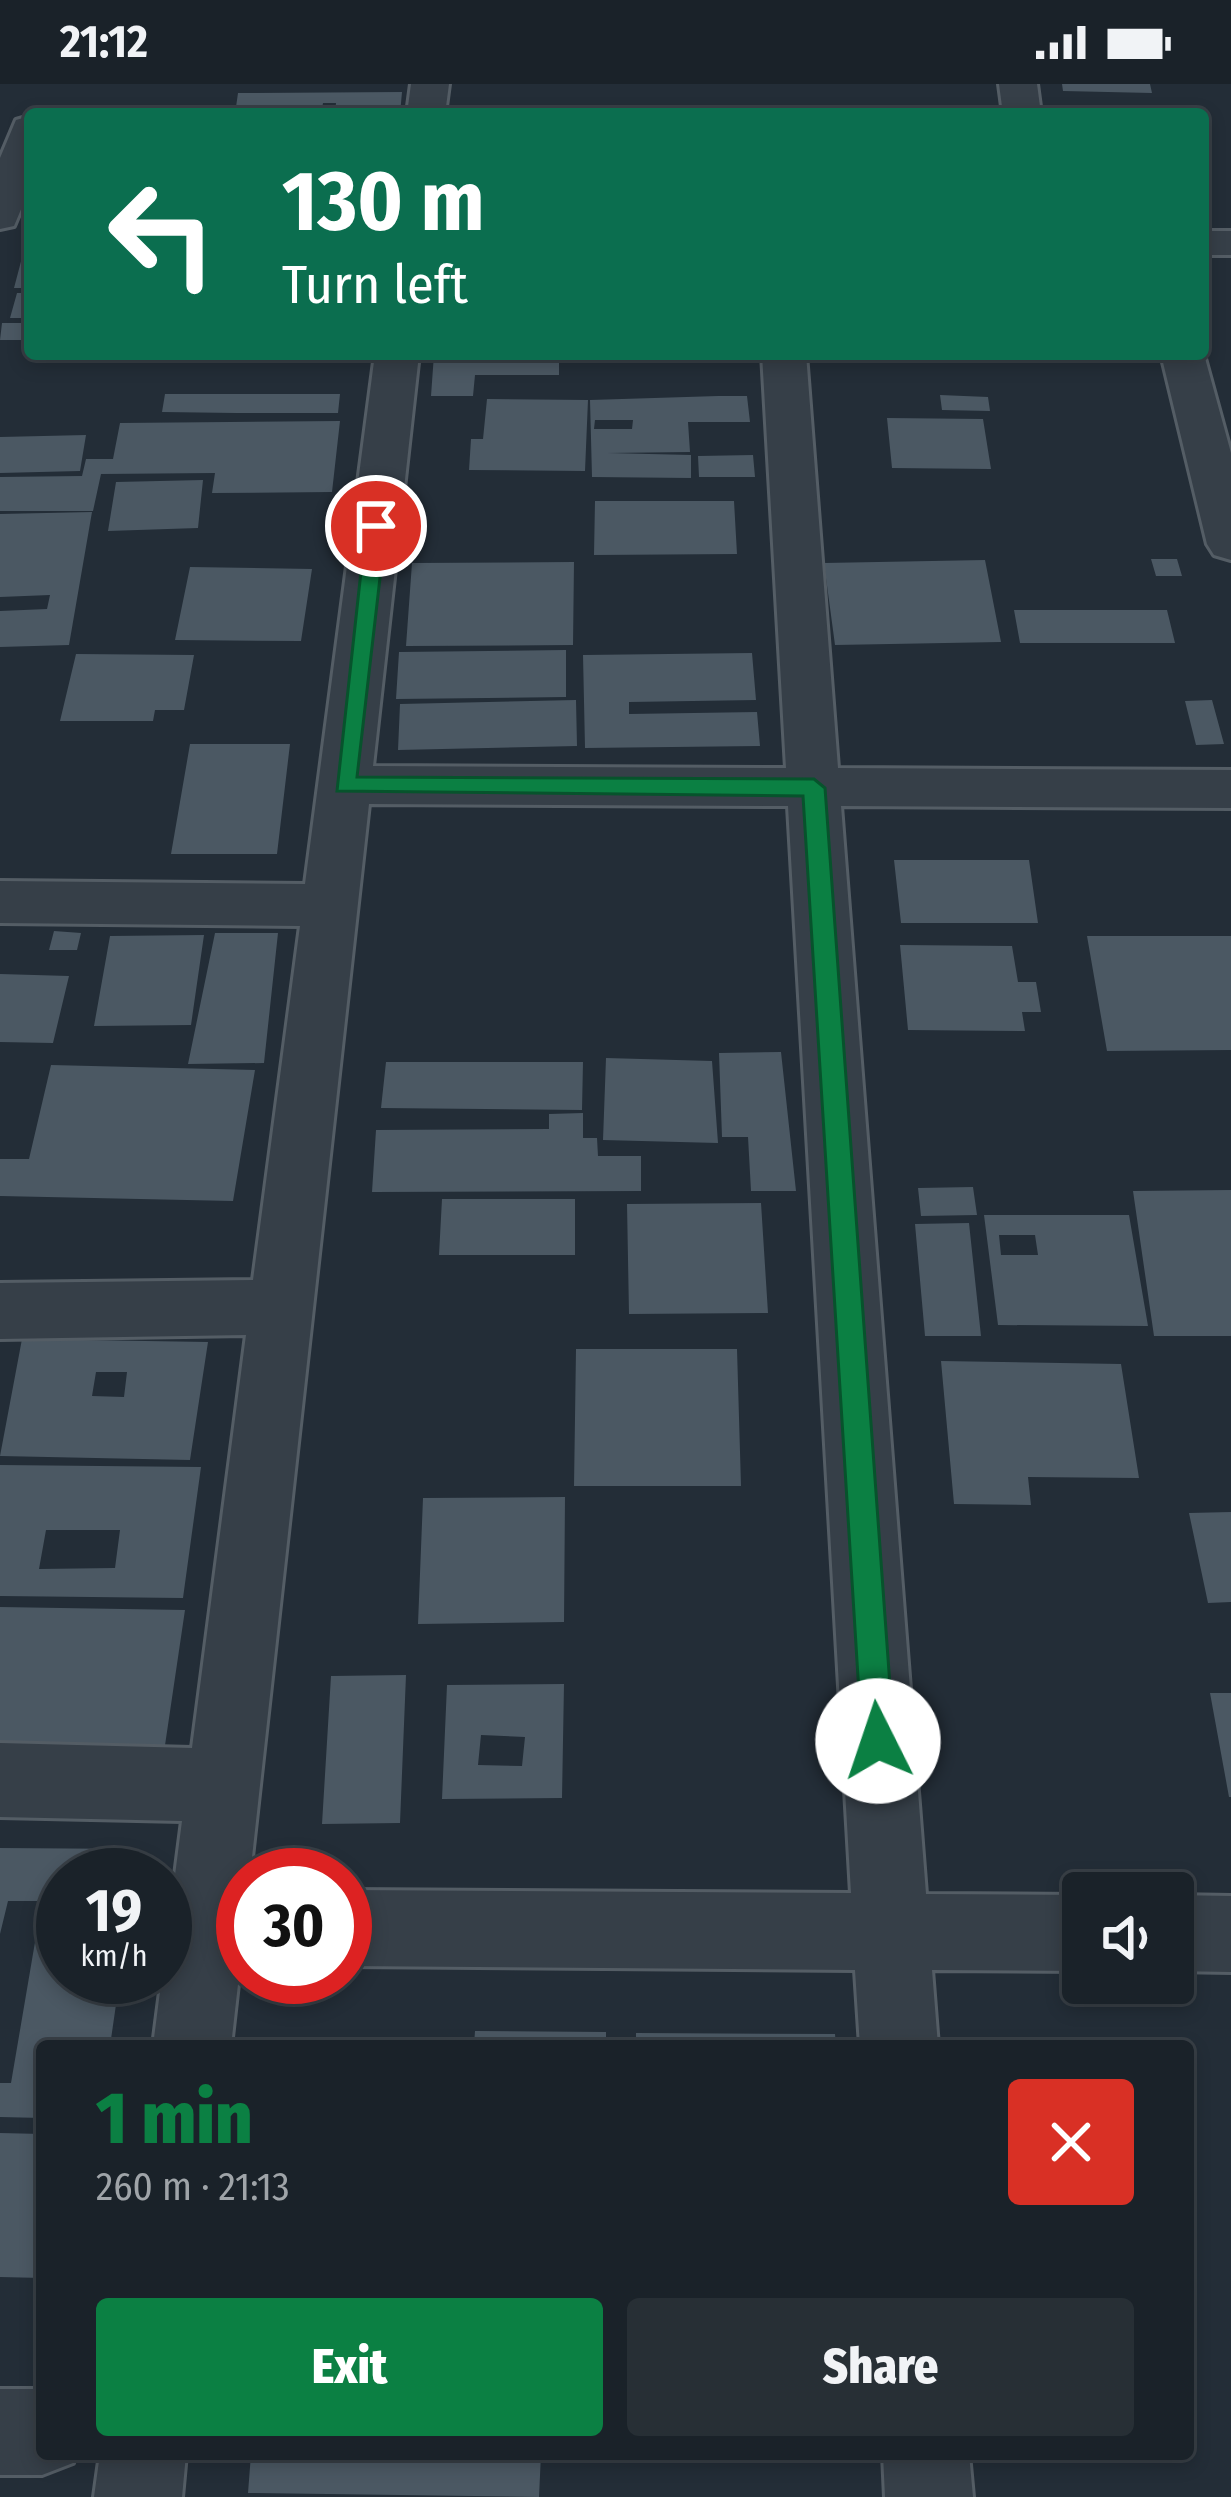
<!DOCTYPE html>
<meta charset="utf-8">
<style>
body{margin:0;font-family:"Fira Sans Condensed",sans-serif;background:#272f35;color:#f1f3f6;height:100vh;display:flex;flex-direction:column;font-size:45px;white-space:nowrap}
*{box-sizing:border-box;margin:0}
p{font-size:39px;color:#9fa4a8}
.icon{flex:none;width:66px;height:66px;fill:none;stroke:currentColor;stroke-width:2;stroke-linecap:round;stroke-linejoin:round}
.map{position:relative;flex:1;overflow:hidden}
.side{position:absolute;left:36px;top:1956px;width:1158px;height:420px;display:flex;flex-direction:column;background:#1a2229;border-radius:12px;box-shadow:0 6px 18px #0003,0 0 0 3px #383f46}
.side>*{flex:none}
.guide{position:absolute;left:24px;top:24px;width:1185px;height:252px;border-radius:12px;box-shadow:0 6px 18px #0003,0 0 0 3px #383f46;background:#0b6e4f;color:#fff;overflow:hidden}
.tools{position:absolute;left:1062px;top:1788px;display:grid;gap:24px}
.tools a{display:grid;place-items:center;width:132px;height:132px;border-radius:12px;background:#1a2229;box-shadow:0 6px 18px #0003,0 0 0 3px #383f46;font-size:60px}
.speed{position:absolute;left:36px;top:1764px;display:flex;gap:24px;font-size:60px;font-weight:700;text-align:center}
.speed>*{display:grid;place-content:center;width:156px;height:156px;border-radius:50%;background:#1a2229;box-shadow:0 6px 18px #0003,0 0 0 3px #383f46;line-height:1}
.speed small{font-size:30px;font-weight:400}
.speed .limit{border:18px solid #d22;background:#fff;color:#111}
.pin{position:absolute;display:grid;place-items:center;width:102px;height:102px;color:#fff;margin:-51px;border:6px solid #fff;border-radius:50%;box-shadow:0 3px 12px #0007}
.me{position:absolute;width:132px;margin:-66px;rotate:356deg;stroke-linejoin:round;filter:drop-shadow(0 0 9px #0008)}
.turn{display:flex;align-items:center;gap:42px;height:252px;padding:0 60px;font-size:54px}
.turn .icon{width:156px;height:156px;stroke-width:2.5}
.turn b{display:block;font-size:84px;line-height:102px}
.round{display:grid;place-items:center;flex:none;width:126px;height:126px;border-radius:12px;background:#272f35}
.headline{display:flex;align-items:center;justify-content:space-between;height:204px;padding:0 60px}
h1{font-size:72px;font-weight:800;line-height:90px;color:#0b8043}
.primary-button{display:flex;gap:24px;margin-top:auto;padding:24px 60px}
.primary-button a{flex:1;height:138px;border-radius:12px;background:#0b8043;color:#fff;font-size:48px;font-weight:800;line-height:138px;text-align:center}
.primary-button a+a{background:#272f35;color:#f1f3f6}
.status{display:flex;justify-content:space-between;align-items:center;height:84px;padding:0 60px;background:#1a2229;direction:ltr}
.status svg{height:33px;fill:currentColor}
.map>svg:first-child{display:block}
.building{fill:#4b5863;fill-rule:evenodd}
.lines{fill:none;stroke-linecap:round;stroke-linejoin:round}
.street-casing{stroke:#545d65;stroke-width:6}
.street{fill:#363f48;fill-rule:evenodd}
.route{fill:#0b8043;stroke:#07532c;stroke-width:3}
</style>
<div class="status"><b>21:12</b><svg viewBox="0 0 49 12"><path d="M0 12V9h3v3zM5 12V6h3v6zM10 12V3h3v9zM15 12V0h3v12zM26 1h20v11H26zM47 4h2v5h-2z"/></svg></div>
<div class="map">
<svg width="1231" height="2413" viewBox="0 0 1231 2413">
<rect width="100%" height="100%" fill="#232d37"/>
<path class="building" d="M1062,0H1150L1152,9L1063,7Z
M402,8L400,30H335L336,19H323L321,30H235L238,9Z
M24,166H30V204H14Z
M17,209H30V234H10Z
M2,239H30V256H0Z
M434,270H559V291H475L473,312H431Z
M165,310H340L338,329H236L162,328Z
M940,311L988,313L990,327L942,326Z
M718,312H747L750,338H688L690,368L608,369L691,371V394L592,393L590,316ZM595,336H633L632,345H594Z
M487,315L588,316L585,387L469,386L471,355H483Z
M887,334L983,335L991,385L892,384Z
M340,337L332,408L212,409L215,389L101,390L93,427H0V393L82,392L86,375H113L120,339Z
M86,351L80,387L0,389V353Z
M753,371L755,393H699L698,372Z
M203,396L198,444L108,447L116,398Z
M595,417H734L737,470L594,471Z
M92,428L69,561L0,563V527L47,525L50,511L0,513V430Z
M1151,475H1177L1182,492H1156Z
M985,476L1001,558L835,561L824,479Z
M574,478L573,561L406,562L412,479Z
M190,483L312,485L301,557L175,556Z
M1014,526H1167L1175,559H1020Z
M566,566V613L396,615L399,568Z
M752,569L756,616L629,618V630L757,628L760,662L585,664L583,571Z
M76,570L194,571L184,626H155L153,637H60Z
M576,616L577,662L398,666L400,620Z
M1212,616L1224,660L1196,661L1185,617Z
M190,660H290L277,770H171Z
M894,776H1029L1038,839H901Z
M54,847L81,849L77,866H49Z
M215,849H278L264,979L188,980Z
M204,851L191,941L94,942L110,852Z
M1087,852H1231V966L1107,967Z
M900,861L1012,862L1018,898H1036L1041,928H1022L1025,947L908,946Z
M0,890L69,892L53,959L0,958Z
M781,968L796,1107H751L748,1053H722L719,969Z
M606,974L712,977L718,1059L603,1056Z
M386,978H583L582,1026L381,1024Z
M51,981L255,986L233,1117L0,1112V1075H29Z
M583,1029V1054H597L598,1072H641V1107L372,1108L376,1046L549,1045V1030Z
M973,1103L977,1131L921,1132L918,1104Z
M1231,1106V1252H1154L1133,1107Z
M442,1115H575V1171H439Z
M761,1119L768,1229L629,1230L627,1120Z
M984,1131H1129L1148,1242L998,1241ZM999,1151H1035L1038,1171H1001Z
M969,1139L981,1252H925L915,1140Z
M22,1255L208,1258L190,1376L0,1372ZM96,1288H127L124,1313L92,1312Z
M576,1265H737L741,1402H574Z
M941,1277L1121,1280L1139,1394L1028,1393L1031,1421L954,1420Z
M0,1381L201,1383L183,1514L0,1512ZM46,1446H120L115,1484L39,1485Z
M565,1413L564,1538L418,1540L423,1414Z
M1231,1428V1518L1208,1519L1189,1429Z
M0,1523L185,1526L164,1668L0,1665Z
M406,1591L400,1739L322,1740L331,1592Z
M564,1600L562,1714L442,1715L447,1601ZM481,1651L525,1653L522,1682L478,1681Z
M1210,1609H1231V1713H1229Z
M0,1764L138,1765L134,1791H63V1893H120L110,1962H42V2034L0,2033V1999H11L42,1817H8L0,1850Z
M475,1947L606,1948V1962H474Z
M636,1949L835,1950L836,1962H636Z
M0,2049L42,2050V2194L0,2193Z
M251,2370H541L539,2413L248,2409Z"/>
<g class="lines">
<defs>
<path id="street" d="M411,0H449L445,30H407Z
M999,0H1037L1041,30H1003Z
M30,32V104L14,142L0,145V74L16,36Z
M1203,147H1231V171H1203Z
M1203,267L1231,369V476L1214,471L1207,460L1161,270Z
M375,270H419L373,682L786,684L762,270H806L838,684L1231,686V724L841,722L926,1810L1083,1811V1887L932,1886L938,1962H860L855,1886L345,1882V1806L851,1809L788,722L369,720L250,1791H243V1856L231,1962H153L182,1737L0,1733V1659L192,1664L246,1251L0,1255V1199L253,1196L300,842L0,839V797L305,800Z
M1173,1811L1231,1812V1888L1173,1887Z
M0,2305H42V2370H76L73,2379L42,2391H0Z
M100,2370H186L182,2413H94Z
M883,2370H969L973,2413H885Z"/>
</defs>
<use href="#street" class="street-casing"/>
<use href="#street" class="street"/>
</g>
<path class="route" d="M376,436L386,442L357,693L814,695L825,704L894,1657L889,1668L878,1672L867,1668L862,1657L803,712L337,707L366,442Z"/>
</svg>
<div class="tools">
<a><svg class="icon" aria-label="sound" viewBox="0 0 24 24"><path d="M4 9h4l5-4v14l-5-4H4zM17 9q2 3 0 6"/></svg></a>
</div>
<div class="speed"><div>19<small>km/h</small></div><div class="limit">30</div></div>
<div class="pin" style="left:376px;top:442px;background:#d93025"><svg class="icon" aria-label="arrive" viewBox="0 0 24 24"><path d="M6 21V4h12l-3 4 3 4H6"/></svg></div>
<svg class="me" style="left:878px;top:1657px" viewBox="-20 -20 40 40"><circle r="19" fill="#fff"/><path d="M0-13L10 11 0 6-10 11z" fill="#0b8043"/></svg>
<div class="guide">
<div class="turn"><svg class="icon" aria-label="left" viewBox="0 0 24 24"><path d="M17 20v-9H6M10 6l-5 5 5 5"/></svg><div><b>130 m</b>Turn left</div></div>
</div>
<section class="side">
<div class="headline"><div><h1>1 min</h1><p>260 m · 21:13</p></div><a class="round" style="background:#d93025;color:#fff"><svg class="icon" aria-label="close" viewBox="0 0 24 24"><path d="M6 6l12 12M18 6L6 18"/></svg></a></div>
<div class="primary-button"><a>Exit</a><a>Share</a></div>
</section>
</div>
